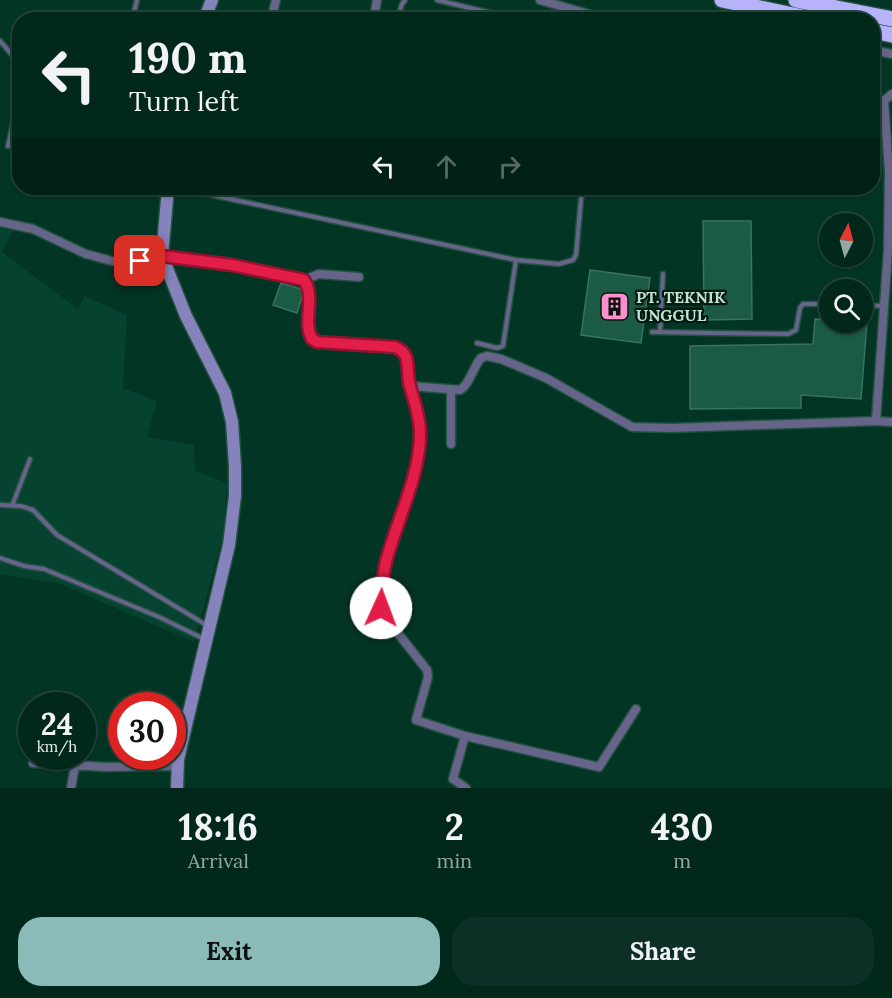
<!DOCTYPE html>
<style>
body{margin:0;font-family:Lora,serif;background:#0c3025;color:#f1f3f6;height:100vh;display:flex;flex-direction:column;font-size:22px;white-space:nowrap}
*{box-sizing:border-box;margin:0}
p{font-size:20px;color:#96a6a3}
.icon{flex:none;width:33px;height:33px;fill:none;stroke:currentColor;stroke-width:2;stroke-linecap:round;stroke-linejoin:round}
.map{position:relative;height:788px;overflow:hidden}
.panel{display:flex;flex-direction:column;background:#02281c;flex:1}
.panel>*{flex:none}
.top-card{position:absolute;left:12px;top:12px;width:868px;height:183px;border-radius:24px;box-shadow:0 2px 4px #0004,0 0 0 2px #23443b;background:#02281c;color:#f1f3f6;overflow:hidden}
.needle{width:39px;rotate:6deg}
.fabs{position:absolute;left:819px;top:213px;display:grid;gap:12px}
.fabs a{display:grid;place-items:center;width:54px;height:54px;border-radius:50%;background:#02281c;box-shadow:0 2px 4px #0004,0 0 0 2px #23443b;font-size:30px}
.speed{position:absolute;left:18px;top:692px;display:flex;gap:12px;font-size:30px;font-weight:700;text-align:center}
.speed>*{display:grid;place-content:center;width:78px;height:78px;border-radius:50%;background:#02281c;box-shadow:0 2px 4px #0004,0 0 0 2px #23443b;line-height:1}
.speed small{font-size:15px;font-weight:400}
.speed .limit{border:9px solid #d22;background:#fff;color:#111}
.pin{position:absolute;display:grid;place-items:center;width:51px;height:51px;color:#fff;margin:-26px;border-radius:12px;box-shadow:0 3px 9px #0006}
.me{position:absolute;width:66px;margin:-33px;rotate:2deg;stroke-linejoin:round;filter:drop-shadow(0 0 4px #0008)}
.turn{display:flex;align-items:center;gap:21px;height:126px;padding:0 18px;font-size:27px}
.turn .icon{width:78px;height:78px;stroke-width:2.5}
.turn b{display:block;font-size:42px;line-height:51px}
.lanes{display:flex;align-items:center;height:57px;padding:0 18px;background:#0003;justify-content:center;gap:30px;direction:ltr}
.lanes .off{opacity:.35}
.eta{display:flex;justify-content:space-evenly;align-items:center;height:102px;text-align:center}
.eta b{font-size:36px;font-weight:700;line-height:42px}
.cta{display:flex;gap:12px;margin-top:auto;padding:12px 18px}
.cta a{flex:1;height:69px;border-radius:24px;background:#8bbbb9;color:#111;font-size:24px;font-weight:700;line-height:69px;text-align:center}
.cta a+a{background:#0c3025;color:#f1f3f6}
.map>svg:first-child{display:block}
.built{fill:#054230}
.building{fill:#1b5a44;stroke:#37745d;stroke-width:1.5}
.lines{fill:none;stroke-linecap:round;stroke-linejoin:round}
.street-tunnel{stroke:#204f3f;stroke-width:8;stroke-dasharray:8 4;stroke-linecap:butt}
.lane-casing{stroke:#225141;stroke-width:7}
.street-casing{stroke:#225141;stroke-width:11}
.secondary-casing{stroke:#225141;stroke-width:15}
.highway-casing{stroke:#225141;stroke-width:18}
.lane{stroke:#666488;stroke-width:4}
.street{stroke:#666488;stroke-width:8}
.secondary{stroke:#8683bc;stroke-width:12}
.highway{stroke:#b7b3fa;stroke-width:15}
.route-casing{stroke:#92132f;stroke-width:15}
.route{stroke:#e11d48;stroke-width:10}
.labels{text-anchor:middle;dominant-baseline:central;stroke-width:4.5;stroke-linejoin:round;paint-order:stroke}
.poi-label{font-size:16px;font-weight:bold;fill:#c3e1d3;stroke:#021a11;text-anchor:start}
</style>
<div class="map">
<svg width="892" height="788" viewBox="0 0 892 788">
<rect width="100%" height="100%" fill="#033525"/>
<path class="built" d="M0,224L15,227L2,252L78,309L85,296L127,315L123,388L157,401L147,437L194,445L195,471L227,483L223,536L194,642L58,583L0,574Z"/>
<path class="building" d="M703,221H751L752,319L704,320Z
M590,270L650,278L641,343L581,335Z
M281,283L301,289L302,297L297,313L273,305Z
M815,319L830,320V322H867L861,399L801,395V408L690,409V346L813,344Z"/>
<g class="lines">
<path class="street-tunnel" d="M717,20L721,0"/>
<defs>
<path id="lane" d="M437,0L520,20
M132,20L137,0
M397,20L402,4L405,0
M0,41L20,64
M8,146L20,93
M179,188L516,260L559,264L573,260L576,255L582,188
M233,199L236,188
M862,305L883,306
M652,332L788,334L796,330L800,308L803,304H830
M660,332L663,274
M477,343L497,348L503,346L516,260
M0,505L21,506L33,510L57,535L208,626
M12,506L30,459
M0,558L24,566L44,569L159,617L204,639"/>
<path id="street" d="M540,0L609,20
M271,20L276,0
M374,20L377,0
M873,50L892,54
M873,100L884,101
M0,222L33,229L86,254L112,261L151,260L162,256L232,265L304,280C315,297 302,321 312,339L317,342C333,343 392,342 403,351C411,358 407,372 409,381C412,401 422,419 420,439C419,454 415,470 411,484C403,513 369,590 385,617L427,670L428,677L416,720L465,736L599,767L636,709
M304,280L319,274L359,277
M410,386L460,390C470,384 473,367 481,358L487,356L501,359L546,378L632,427L672,428L876,421L892,422
M451,389V444
M876,421L888,250L889,172L884,101L892,94
M465,736L453,779L466,788
M33,763L106,767L178,766
M71,788L75,766"/>
<path id="secondary" d="M204,20L212,0
M168,188L162,256L186,316L225,393L232,422L235,466V496L229,545L182,742L178,760L177,788"/>
<path id="highway" d="M722,0L817,20
M796,0L892,19
M873,31L892,35"/>
</defs>
<use href="#lane" class="lane-casing"/>
<use href="#street" class="street-casing"/>
<use href="#secondary" class="secondary-casing"/>
<use href="#highway" class="highway-casing"/>
<use href="#lane" class="lane"/>
<use href="#street" class="street"/>
<use href="#secondary" class="secondary"/>
<use href="#highway" class="highway"/>
</g>
<g class="lines">
<defs>
<path id="route" d="M140,261L152,260L162,256L232,265L304,280C316,297 302,321 312,339L317,342L395,347C412,354 406,367 409,382C413,399 420,415 420,432C421,474 396,522 386,562C382,577 382,593 381,608"/>
</defs>
<use href="#route" class="route-casing"/>
<use href="#route" class="route"/>
</g>
<defs>
<symbol id="building-square" viewBox="-11 -11 22 22"><rect x="-9" y="-9" width="18" height="18" rx="4" fill="#f990ca" stroke="#021a11"/><path d="M-4-6H4V6H1V3H-1V6H-4ZM-2.5-4.3h1.7v1.8h-1.7ZM.8-4.3h1.7v1.8H.8ZM-2.5-1h1.7V.8h-1.7ZM.8-1h1.7V.8H.8Z" fill="#111"/></symbol>
</defs>
<g fill-rule="evenodd">
<use href="#building-square" x="598" y="290" width="33" height="33"/>
</g>
<g class="labels">
<g class="poi-label">
<text x="636" y="297">PT. TEKNIK<tspan x="636" dy="18">UNGGUL</tspan></text>
</g>
</g>
</svg>
<div class="fabs">
<a><svg class="needle" viewBox="-14 -14 28 28"><path d="M0-13l5 13h-10z" fill="#e53935"/><path d="M0 13l5-13h-10z" fill="#96a6a3"/></svg></a>
<a><svg class="icon" aria-label="search" viewBox="0 0 24 24"><circle cx="10" cy="10" r="6"/><path d="M15 15l6 6"/></svg></a>
</div>
<div class="speed"><div>24<small>km/h</small></div><div class="limit">30</div></div>
<div class="pin" style="left:140px;top:261px;background:#d93025"><svg class="icon" aria-label="arrive" viewBox="0 0 24 24"><path d="M6 21V4h12l-3 4 3 4H6"/></svg></div>
<svg class="me" style="left:381px;top:608px" viewBox="-20 -20 40 40"><circle r="19" fill="#fff"/><path d="M0-13L10 11 0 6-10 11z" fill="#e11d48"/></svg>
<div class="top-card">
<div class="turn"><svg class="icon" aria-label="left" viewBox="0 0 24 24"><path d="M17 20v-9H6M10 6l-5 5 5 5"/></svg><div><b>190 m</b>Turn left</div></div>
<div class="lanes"><svg class="icon" aria-label="left" viewBox="0 0 24 24"><path d="M17 20v-9H6M10 6l-5 5 5 5"/></svg><svg class="icon off" aria-label="ahead" viewBox="0 0 24 24"><path d="M12 20V5M6 11l6-6 6 6"/></svg><svg class="icon off" aria-label="right" viewBox="0 0 24 24"><path d="M7 20v-9h11M14 6l5 5-5 5"/></svg></div>
</div>
</div>
<section class="panel">
<div class="eta">
<div><b>18:16</b><p>Arrival</p></div>
<div><b>2</b><p>min</p></div>
<div><b>430</b><p>m</p></div>
</div>
<div class="cta"><a>Exit</a><a>Share</a></div>
</section>
